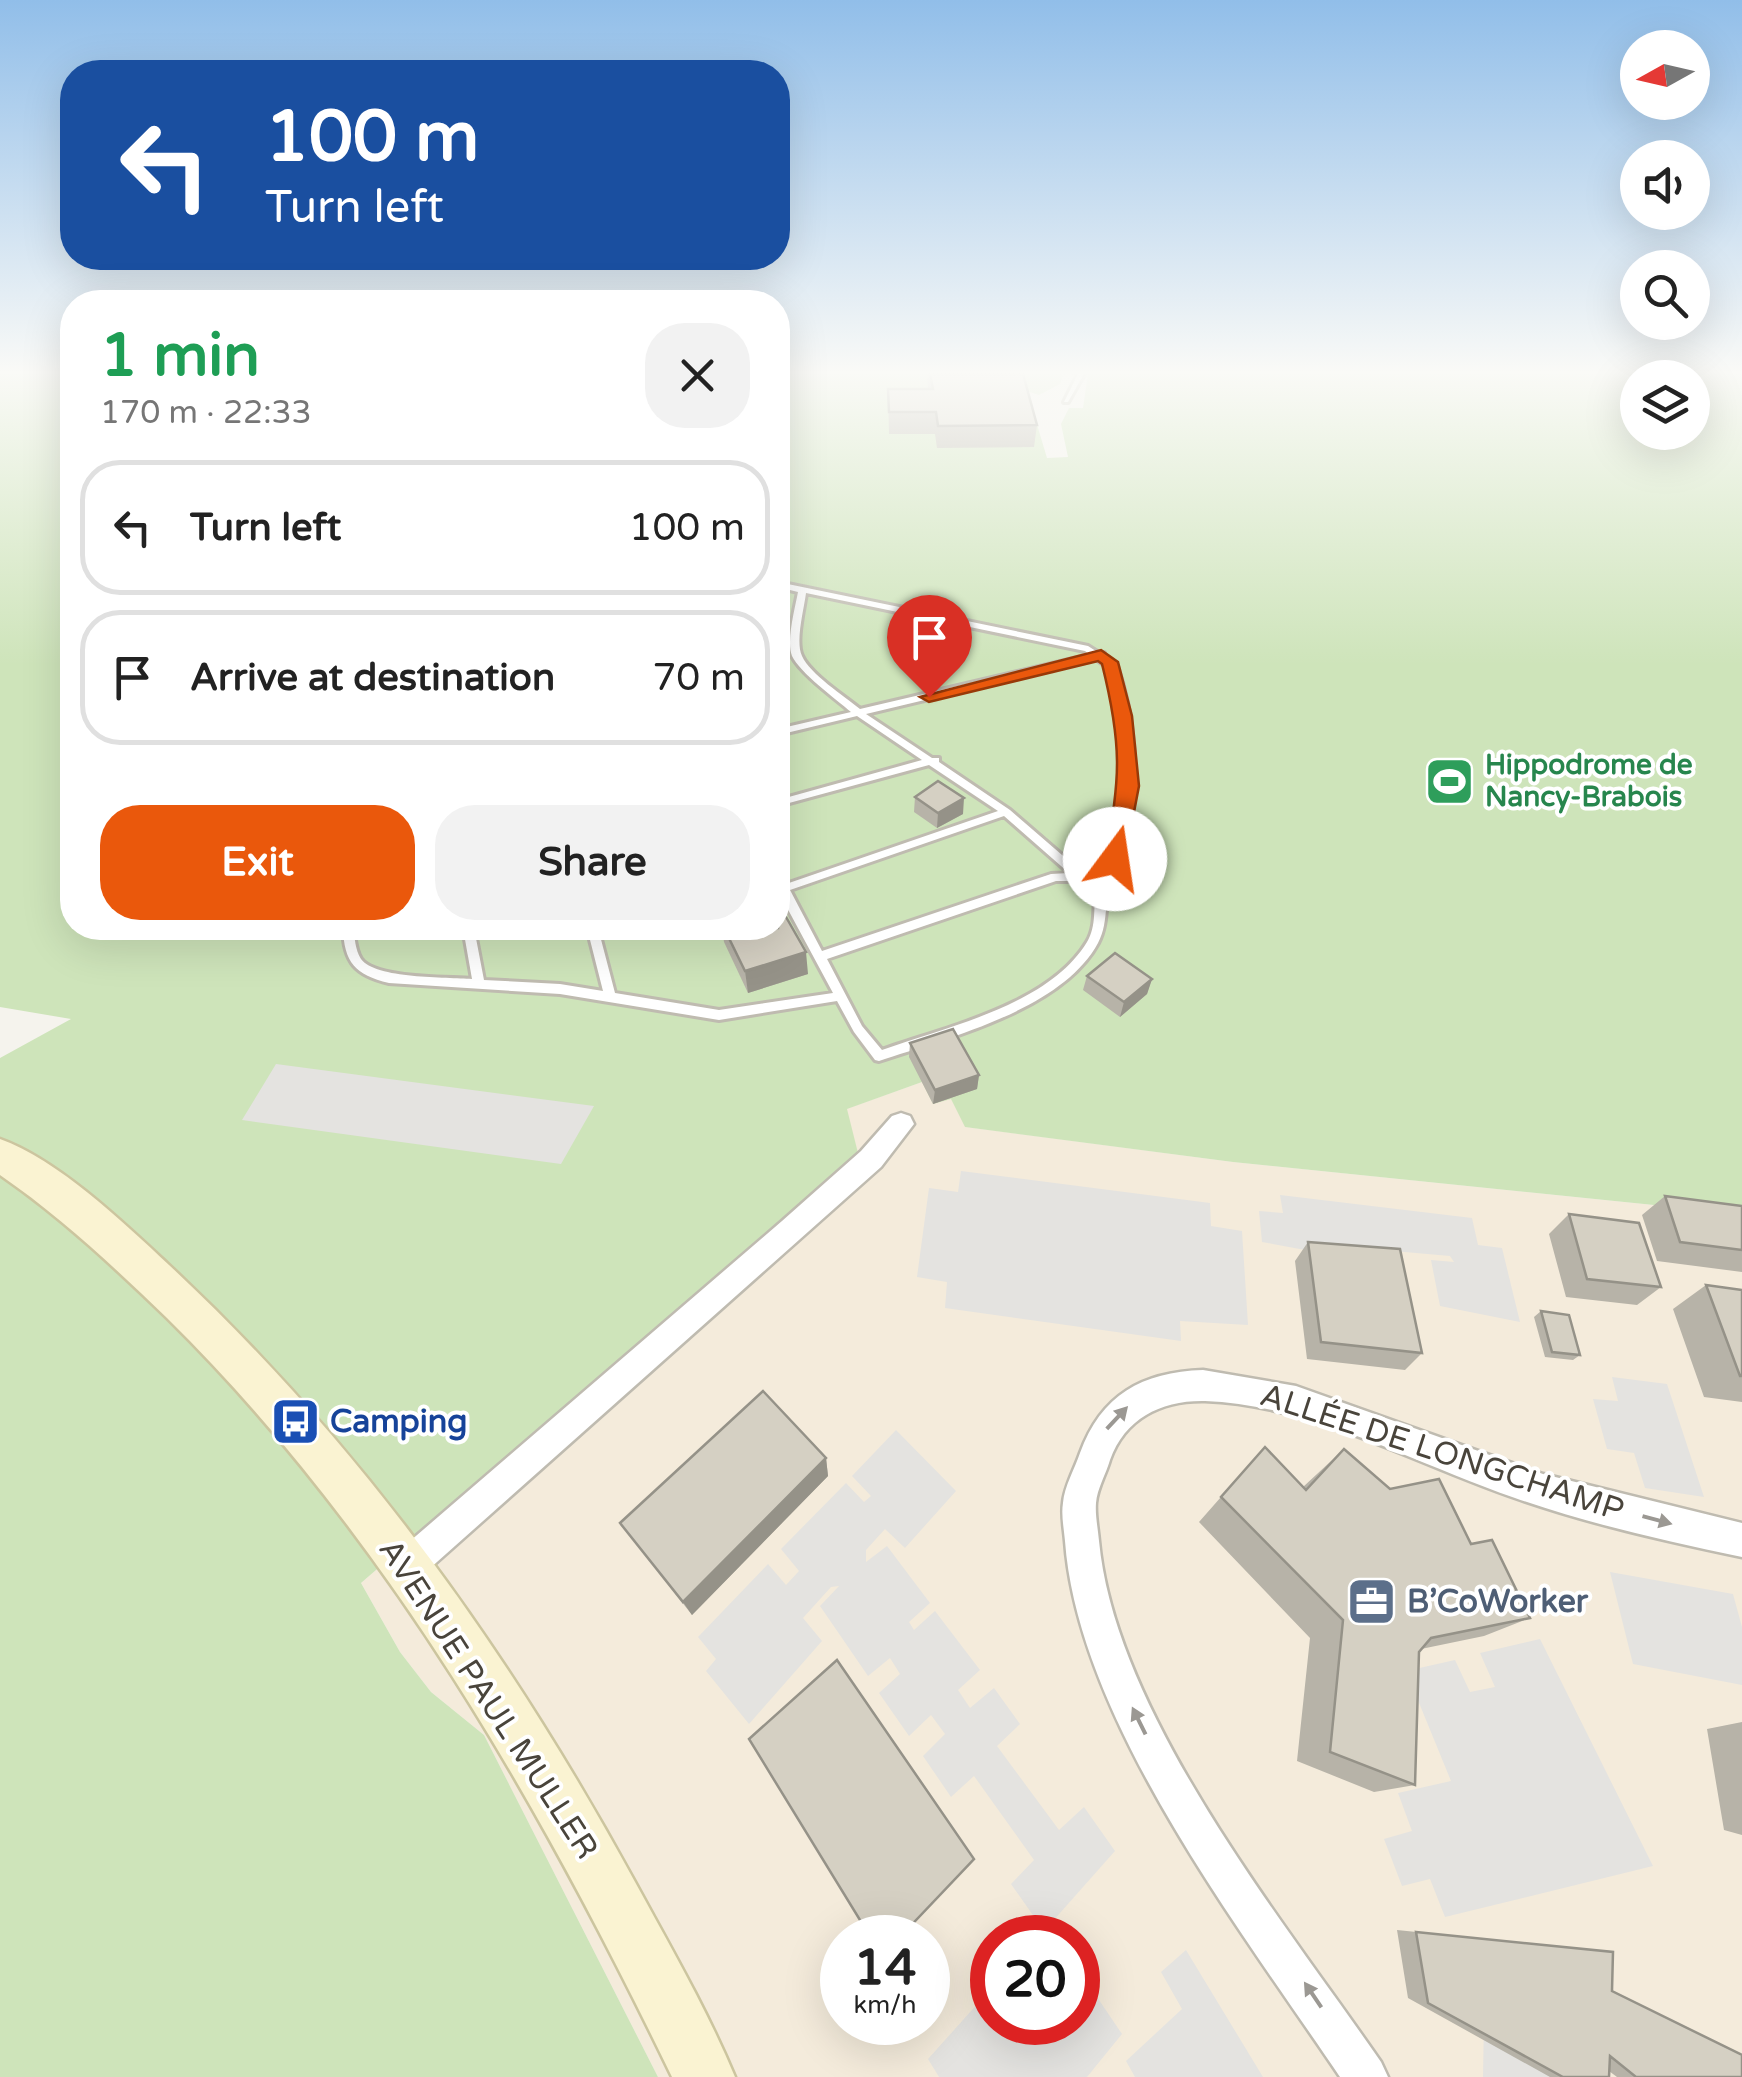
<!DOCTYPE html>
<meta charset="utf-8">
<style>
body{margin:0;font-family:"Varela Round",sans-serif;background:#f2f2f2;color:#222;height:100vh;display:flex;flex-direction:column;font-size:38px;white-space:nowrap}
*{box-sizing:border-box;margin:0}
p{font-size:32px;color:#767676}
.icon{flex:none;width:55px;height:55px;fill:none;stroke:currentColor;stroke-width:2;stroke-linecap:round;stroke-linejoin:round}
.map{position:relative;flex:1;overflow:hidden}
.details{position:absolute;left:60px;top:290px;width:730px;height:650px;display:flex;flex-direction:column;background:#fff;border-radius:40px;box-shadow:0 10px 40px #0002}
.details>*{flex:none}
.banner{position:absolute;left:60px;top:60px;width:730px;height:210px;border-radius:40px;box-shadow:0 10px 40px #0002;background:#1a4fa0;color:#fff;overflow:hidden}
.needle{width:65px;rotate:262deg}
.tools{position:absolute;left:1620px;top:30px;display:grid;gap:20px}
.tools a{display:grid;place-items:center;width:90px;height:90px;border-radius:50%;background:#fff;box-shadow:0 10px 40px #0002;font-size:50px}
.speed{position:absolute;left:820px;top:1915px;display:flex;gap:20px;font-size:50px;font-weight:700;text-align:center}
.speed>*{display:grid;place-content:center;width:130px;height:130px;border-radius:50%;background:#fff;box-shadow:0 10px 40px #0002;line-height:1}
.speed small{font-size:25px;font-weight:400}
.speed .limit{border:15px solid #d22;background:#fff;color:#111}
.pin{position:absolute;display:grid;place-items:center;width:85px;height:85px;color:#fff;margin:-102px -42px;border-radius:50% 50% 50% 0;rotate:-45deg;box-shadow:0 0 10px #0007}
.pin .icon{rotate:45deg}
.me{position:absolute;width:110px;margin:-55px;rotate:14deg;stroke-linejoin:round;filter:drop-shadow(0 0 8px #0008)}
.turn{display:flex;align-items:center;gap:35px;height:210px;padding:0 40px;font-size:45px}
.turn .icon{width:130px;height:130px;stroke-width:2.5}
.turn b{display:block;font-size:70px;line-height:85px}
.round{display:grid;place-items:center;flex:none;width:105px;height:105px;border-radius:40px;background:#f2f2f2}
.summary{display:flex;align-items:center;justify-content:space-between;height:170px;padding:0 40px}
h1{font-size:60px;font-weight:700;line-height:75px;color:#1e9e55}
.button{display:flex;gap:20px;margin-top:auto;padding:20px 40px}
.button a{flex:1;height:115px;border-radius:40px;background:#ea580c;color:#fff;font-size:40px;font-weight:700;line-height:115px;text-align:center}
.button a+a{background:#f2f2f2;color:#222}
ul{padding:0;list-style:none}
li{display:flex;align-items:center;gap:30px;height:135px;margin:0 20px 15px;padding:0 20px;border:5px solid #e0e0e0;border-radius:40px}
li div{flex:1}
li b{display:block;font-size:38px}
li em{font-style:normal}
.map>svg:first-child{display:block}
.commercial{fill:#f4ebdb;fill-rule:evenodd}
.green{fill:#cee4ba;fill-rule:evenodd}
.parking{fill:#e4e3e0}
.lines{fill:none;stroke-linecap:round;stroke-linejoin:round}
.lane-casing{stroke:#bfbbb0;stroke-width:6}
.street-casing{stroke:#bfbbb0;stroke-width:5}
.secondary-casing{stroke:#ccc59f;stroke-width:5}
.lane{fill:#fff;fill-rule:evenodd}
.street{fill:#fff;fill-rule:evenodd}
.secondary{fill:#faf3d2;fill-rule:evenodd}
.wall{fill:#b7b3a8}
.shaded-wall{fill:#959288}
.building{fill:#d5d0c3;stroke:#959288;stroke-width:2.5}
.oneway{fill:#9b9893}
.route{fill:#ea580c;stroke:#983908;stroke-width:2.5}
.labels{text-anchor:middle;dominant-baseline:central;stroke-width:8;stroke-linejoin:round;paint-order:stroke}
.leisure-label{font-size:28px;font-weight:bold;fill:#27864d;stroke:#fff;text-anchor:start}
.near-transit-label{font-size:32px;font-weight:bold;fill:#164399;stroke:#fff;text-anchor:start}
.near-street-label{font-size:32px;fill:#49443b;stroke:#fff}
.near-service-label{font-size:32px;font-weight:bold;fill:#4e5e75;stroke:#fff;text-anchor:start}
</style>
<div class="map">
<svg width="1742" height="2077" viewBox="0 0 1742 2077">
<rect width="100%" height="100%" fill="#f5f3ed"/>
<path class="commercial" d="M922,1082L951,1098L966,1127L1233,1162L1742,1214V2077H658L484,1735L431,1692L400,1652L361,1583L858,1154L846,1109ZM842,1938H928V2022H842ZM992,1938H1078V2022H992Z"/>
<path class="green" d="M0,374H72V928H778V374H1059L1063,376L1060,384L1039,395L1027,391L1047,458L1068,457L1061,424L1069,408H1083L1088,374H1742V1214L1233,1162L965,1127L951,1099L933,1104L922,1082L847,1109L858,1153L361,1583L400,1652L431,1692L484,1735L658,2077H0V1058L71,1019L0,1007ZM1638,378H1692V432H1638Z"/>
<path class="parking" d="M276,1064L594,1106L561,1164L242,1120Z
M961,1171L1210,1203L1211,1226L1242,1231L1248,1325L1180,1321L1181,1341L945,1308L947,1282L917,1277L929,1188L958,1192Z
M1280,1195L1472,1218L1478,1245L1502,1248L1520,1322L1440,1306L1431,1260L1454,1262L1450,1256L1382,1250L1332,1255L1262,1242L1259,1211L1283,1213Z
M1612,1377L1667,1384L1704,1497L1645,1488L1634,1453L1607,1449L1593,1399L1618,1401Z
M896,1430L956,1491L905,1548L885,1529L866,1550V1562L887,1546L930,1603L909,1622L914,1630L935,1611L980,1670L958,1690L970,1708L994,1688L1020,1724L997,1746L1059,1830L1084,1807L1115,1851L1044,1931L1011,1884L1034,1860L974,1776L951,1797L923,1756L945,1734L931,1715L909,1736L879,1693L900,1674L890,1658L868,1676L820,1606L839,1586L831,1587L803,1618L822,1641L749,1724L706,1671L716,1659L698,1637L768,1564L786,1585L799,1571L781,1549L846,1483L864,1502L871,1496L852,1476Z
M1610,1572L1733,1594L1742,1627V1685L1633,1664Z
M1540,1639L1653,1866L1445,1917L1430,1879L1402,1886L1384,1839L1412,1831L1398,1793L1451,1781L1406,1671L1455,1660L1470,1692L1495,1687L1480,1653Z
M1186,1950L1263,2077H1135L1126,2061L1182,2009L1161,1972Z
M1078,1969L1122,2034L1087,2077H939L928,2059L989,1991L992,2022H1078Z
M1484,2018L1564,2077H1483Z"/>
<g class="lines">
<defs>
<path id="lane" d="M1078,374H1084L1068,402H1064Z
M778,582L1088,646L1099,653H1104V657L1117,666C1133,712 1140,777 1130,826C1126,841 1119,854 1113,869C1103,894 1110,921 1098,943C1062,1010 947,1038 879,1061L875,1060L854,1032L837,1001L719,1020L560,994L389,983C355,975 344,962 343,928H353C355,938 355,950 361,959C375,979 447,977 472,979L463,928H474L484,980L560,984L603,991L587,928H598L615,993L719,1010L833,993L778,891V875L782,876L786,884L998,811L929,765L778,806V800L922,760L857,716L778,735V729L851,712C836,699 800,673 792,656C786,641 795,608 798,592L778,587ZM806,593L1085,651L1090,655L860,709C844,696 810,674 802,656C795,642 804,609 806,593ZM1096,659L1110,669C1121,721 1132,776 1119,828C1114,846 1104,863 1098,880L1084,874L1010,810L939,762V758H932L866,714ZM1004,816L1069,873L1051,874L822,951L790,890ZM1056,881H1079L1096,888C1093,906 1097,926 1087,942C1049,1005 946,1027 882,1050L862,1026L827,959Z"/>
<path id="street" d="M901,1113L910,1116L914,1124L881,1167L419,1578L407,1583L395,1578L390,1566L395,1554L782,1221L861,1151L892,1116Z
M1203,1370L1296,1386L1543,1474L1742,1523V1557C1666,1541 1589,1524 1515,1498C1415,1464 1313,1405 1205,1401C1162,1400 1125,1418 1110,1460C1106,1474 1097,1489 1096,1503C1095,1515 1098,1529 1099,1541C1115,1714 1283,1920 1381,2062L1388,2077H1340C1241,1930 1078,1720 1065,1541C1064,1529 1061,1515 1063,1503C1064,1487 1075,1468 1080,1453C1101,1395 1142,1372 1203,1370Z"/>
<path id="secondary" d="M0,1139C57,1159 124,1223 169,1265C360,1443 510,1653 635,1882C670,1946 707,2010 735,2077H672C539,1802 386,1534 167,1318C114,1267 61,1217 0,1175Z"/>
</defs>
<use href="#lane" class="lane-casing"/>
<use href="#street" class="street-casing"/>
<use href="#secondary" class="secondary-casing"/>
<use href="#lane" class="lane"/>
<use href="#street" class="street"/>
<use href="#secondary" class="secondary"/>
</g>
<path class="wall" d="M927,374H1023L1037,425L1034,447L937,448L935,434H889L888,389H928Z
M915,797L963,814L937,828L914,812Z
M722,928H778L808,974L748,993L724,942Z
M1087,976L1152,979L1147,994L1120,1017L1083,990Z
M910,1043L979,1075L977,1089L933,1104L909,1057Z
M1665,1196L1742,1206V1272L1657,1261L1642,1215Z
M1569,1214L1661,1287L1637,1305L1566,1297L1549,1234Z
M1308,1242L1422,1353L1405,1370L1307,1359L1295,1261Z
M1706,1285L1742,1290V1402L1704,1397L1673,1309Z
M1541,1311L1580,1355L1573,1360L1545,1357L1534,1317Z
M1265,1447L1303,1487L1344,1449L1390,1489L1471,1544L1530,1618L1484,1636L1421,1649L1419,1652L1415,1785L1374,1792L1297,1761L1310,1638L1199,1522Z
M826,1458L828,1476L692,1615L620,1523Z
M1742,1722V1835L1724,1830L1707,1729Z
M1397,1930L1613,1952L1612,1991L1742,2077H1617L1609,2071V2077H1550L1408,1998Z"/>
<path class="shaded-wall" d="M964,798L963,814L937,828L938,813Z
M806,952L808,974L748,993L745,971Z
M1152,979L1147,994L1120,1017L1124,1002Z
M979,1075L977,1089L933,1104L935,1090Z
M826,1458L828,1476L692,1615L683,1602Z"/>
<path class="building" d="M930,374H1023L1037,425L938,426L936,412H889L888,389H933Z
M938,781L964,798L938,813L915,797Z
M778,903L806,952L745,971L724,928H778Z
M1115,953L1152,979L1124,1002L1087,976Z
M953,1029L979,1075L935,1090L910,1043Z
M1665,1196L1742,1206V1250L1680,1242Z
M1569,1214L1639,1223L1661,1287L1587,1279Z
M1308,1242L1400,1249L1422,1353L1321,1342Z
M1706,1285L1742,1290V1376H1740Z
M1541,1311L1569,1315L1580,1355L1552,1352Z
M763,1391L826,1458L683,1602L620,1523Z
M1265,1447L1306,1490L1344,1449L1390,1489L1439,1479L1471,1544L1492,1540L1530,1618L1431,1638L1419,1652L1415,1785L1330,1752L1343,1620L1221,1497Z
M837,1660L974,1859L899,1938H871L749,1739Z
M1416,1932L1613,1952L1612,1991L1742,2055V2077H1636L1610,2056L1609,2077H1563L1428,2003Z"/>
<defs><path id="oneway-solid" d="M-6-.8H1V-3.2L6.5 0L1 3.2V.8H-6Z" transform="scale(2.5)"/></defs>
<g class="oneway">
<use href="#oneway-solid" transform="translate(1117 1418) rotate(-47)"/>
<use href="#oneway-solid" transform="translate(1657 1520) rotate(15)"/>
<use href="#oneway-solid" transform="translate(1139 1721) rotate(-116)"/>
<use href="#oneway-solid" transform="translate(1313 1995) rotate(-124)"/>
</g>
<linearGradient id="sky" x2="0" y2="1"><stop stop-color="#91bee9"/><stop offset="0.56" stop-color="#fafaf7"/><stop offset="1" stop-color="#fafaf7" stop-opacity="0"/></linearGradient>
<rect width="1742" height="665" fill="url(#sky)"/>
<path class="route" d="M1101,650L1118,662L1132,716L1139,786L1125,859L1115,866L1105,859C1121,779 1122,744 1102,664L1098,661L929,702L920,697Z"/>
<defs>
<symbol id="stadium-square" viewBox="-11 -11 22 22"><rect x="-9" y="-9" width="18" height="18" rx="4" fill="#2e9e5b" stroke="#fff"/><path d="M0-5a6.5 5 0 1 0 0 10a6.5 5 0 1 0 0-10ZM-3.5-1.8h7v3.6h-7Z" fill="#fff"/></symbol>
<symbol id="bus-square" viewBox="-11 -11 22 22"><rect x="-9" y="-9" width="18" height="18" rx="4" fill="#1a4fb4" stroke="#fff"/><path d="M-5-6H5V4H4V6H2V4H-2V6H-4V4H-5ZM-3.5-4V0h7V-4ZM-3.5 1.2v1.5H-2V1.2ZM2 1.2v1.5H3.5V1.2Z" fill="#fff"/></symbol>
<symbol id="office-square" viewBox="-11 -11 22 22"><rect x="-9" y="-9" width="18" height="18" rx="4" fill="#5c6f8a" stroke="#fff"/><path d="M-6-3h4V-5.5h4V-3h4V5H-6ZM-1-4.5V-3h2v-1.5ZM-6 0V1H6V0Z" fill="#fff"/></symbol>
</defs>
<g fill-rule="evenodd">
<use href="#stadium-square" x="1422" y="754" width="55" height="55"/>
<use href="#bus-square" x="268" y="1394" width="55" height="55"/>
<use href="#office-square" x="1344" y="1574" width="55" height="55"/>
</g>
<g class="labels">
<g class="leisure-label">
<text x="1485" y="765">Hippodrome de<tspan x="1485" dy="32">Nancy-Brabois</tspan></text>
</g>
<g class="near-transit-label">
<text x="330" y="1422">Camping</text>
</g>
<g class="near-street-label">
<text transform="translate(1442 1453) rotate(18)">ALLÉE DE LONGCHAMP</text>
<text transform="translate(488 1699) rotate(57)">AVENUE PAUL MULLER</text>
</g>
<g class="near-service-label">
<text x="1407" y="1602">B’CoWorker</text>
</g>
</g>
</svg>
<div class="tools">
<a><svg class="needle" viewBox="-14 -14 28 28"><path d="M0-13l5 13h-10z" fill="#e53935"/><path d="M0 13l5-13h-10z" fill="#767676"/></svg></a>
<a><svg class="icon" aria-label="sound" viewBox="0 0 24 24"><path d="M4 9h4l5-4v14l-5-4H4zM17 9q2 3 0 6"/></svg></a>
<a><svg class="icon" aria-label="search" viewBox="0 0 24 24"><circle cx="10" cy="10" r="6"/><path d="M15 15l6 6"/></svg></a>
<a><svg class="icon" aria-label="layers" viewBox="0 0 24 24"><path d="M12 4l9 5-9 5-9-5zM3 14l9 5 9-5"/></svg></a>
</div>
<div class="speed"><div>14<small>km/h</small></div><div class="limit">20</div></div>
<div class="pin" style="left:929px;top:697px;background:#d93025"><svg class="icon" aria-label="arrive" viewBox="0 0 24 24"><path d="M6 21V4h12l-3 4 3 4H6"/></svg></div>
<svg class="me" style="left:1115px;top:859px" viewBox="-20 -20 40 40"><circle r="19" fill="#fff"/><path d="M0-13L10 11 0 6-10 11z" fill="#ea580c"/></svg>
<div class="banner">
<div class="turn"><svg class="icon" aria-label="left" viewBox="0 0 24 24"><path d="M17 20v-9H6M10 6l-5 5 5 5"/></svg><div><b>100 m</b>Turn left</div></div>
</div>
<section class="details">
<div class="summary"><div><h1>1 min</h1><p>170 m · 22:33</p></div><a class="round"><svg class="icon" aria-label="close" viewBox="0 0 24 24"><path d="M6 6l12 12M18 6L6 18"/></svg></a></div>
<ul>
<li><svg class="icon" aria-label="left" viewBox="0 0 24 24"><path d="M17 20v-9H6M10 6l-5 5 5 5"/></svg><div><b>Turn left</b></div><em>100 m</em></li>
<li><svg class="icon" aria-label="arrive" viewBox="0 0 24 24"><path d="M6 21V4h12l-3 4 3 4H6"/></svg><div><b>Arrive at destination</b></div><em>70 m</em></li>
</ul>
<div class="button"><a>Exit</a><a>Share</a></div>
</section>
</div>
